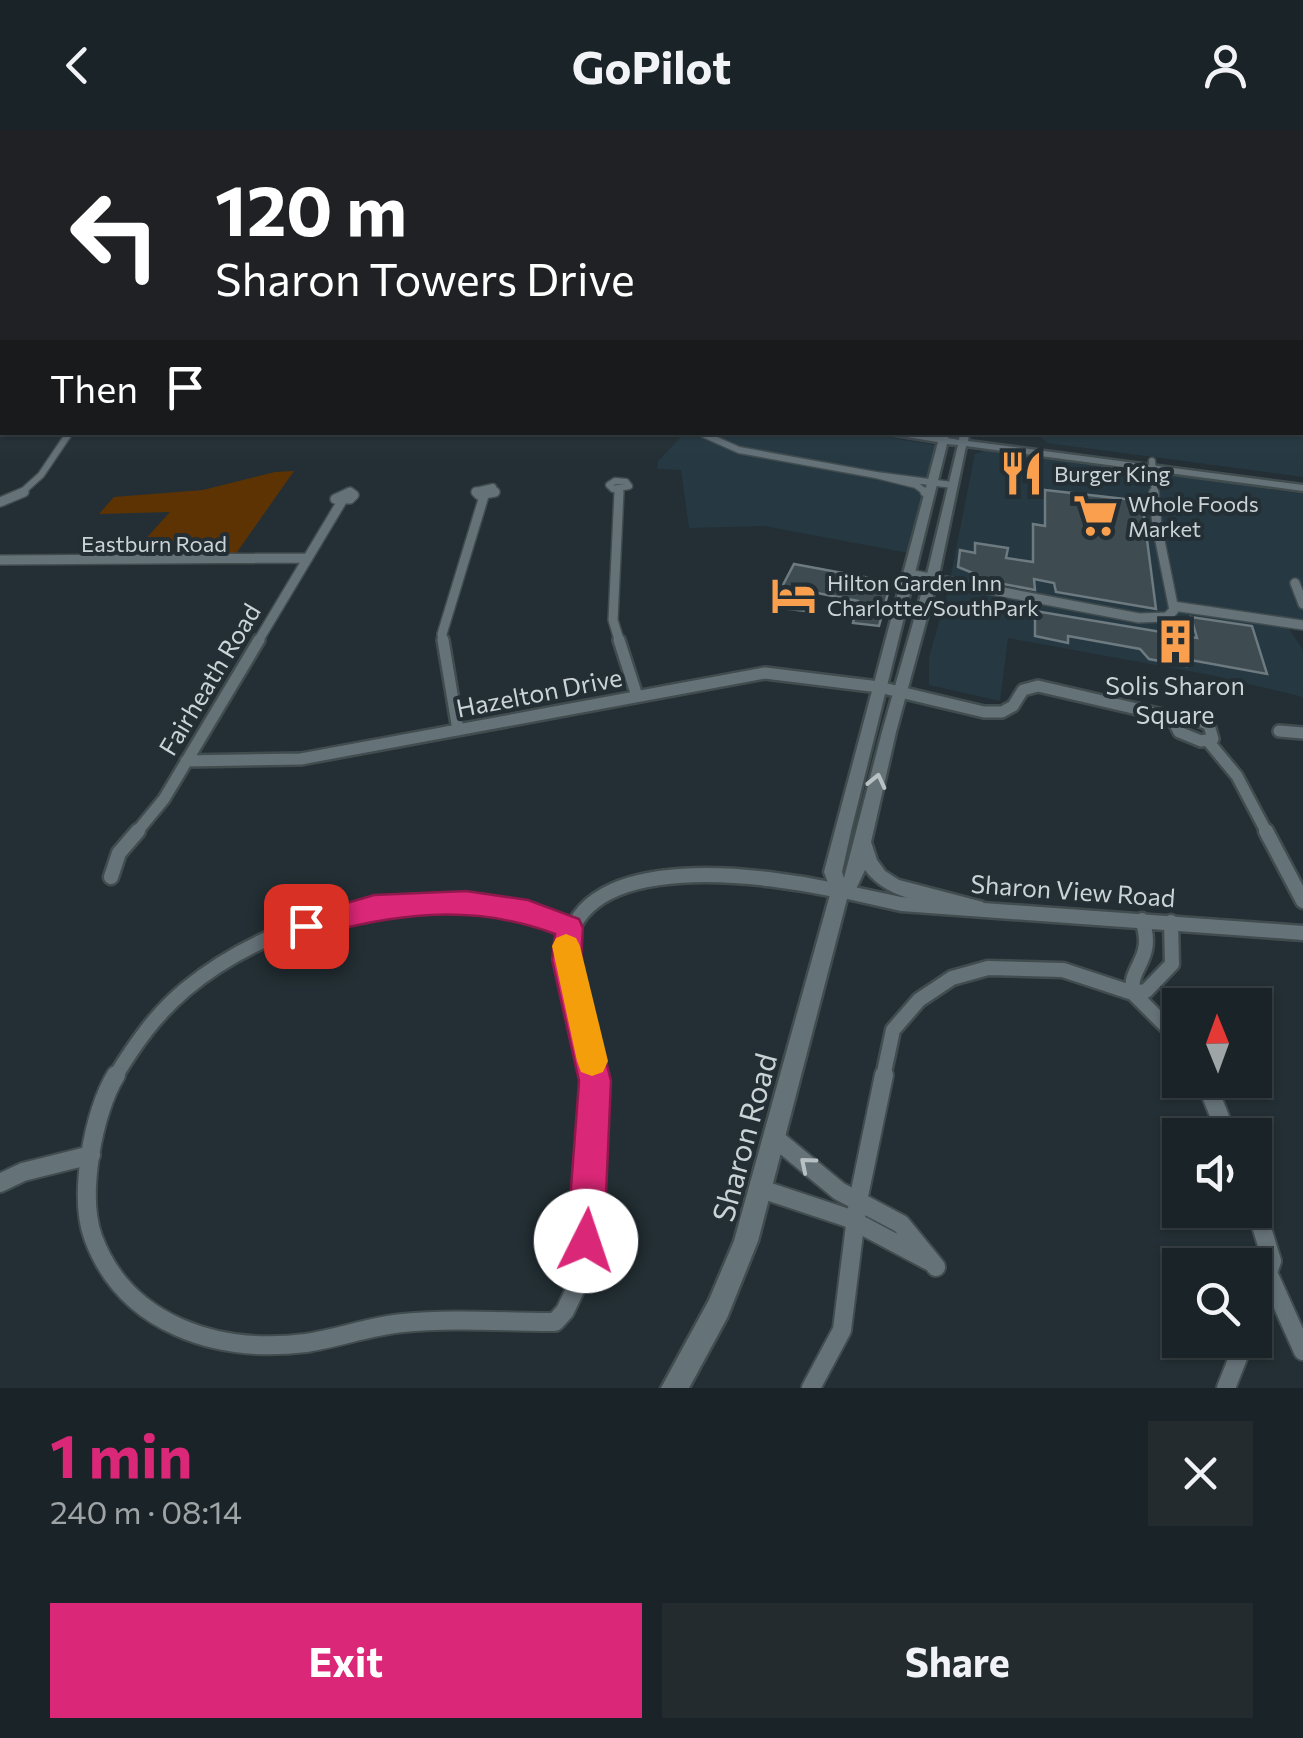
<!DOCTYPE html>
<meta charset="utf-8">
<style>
body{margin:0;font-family:Commissioner,sans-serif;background:#232b2f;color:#f1f3f6;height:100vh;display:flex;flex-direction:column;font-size:38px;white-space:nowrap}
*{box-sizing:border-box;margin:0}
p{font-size:32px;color:#9fa4a7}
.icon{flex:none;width:55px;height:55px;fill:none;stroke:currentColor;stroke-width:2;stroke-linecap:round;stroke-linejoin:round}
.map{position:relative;height:1258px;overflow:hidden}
.details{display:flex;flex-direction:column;background:#1a2327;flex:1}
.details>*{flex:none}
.hud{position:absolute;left:0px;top:0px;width:1305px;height:305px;box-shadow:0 2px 8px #0004,0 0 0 2px #384044;background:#202124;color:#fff;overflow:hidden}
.needle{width:65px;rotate:359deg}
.buttons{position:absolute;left:1162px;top:858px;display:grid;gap:20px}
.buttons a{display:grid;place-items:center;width:110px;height:110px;border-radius:0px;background:#1a2327;box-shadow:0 2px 8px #0004,0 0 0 2px #384044;font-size:50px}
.pin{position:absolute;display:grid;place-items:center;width:85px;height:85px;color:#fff;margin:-42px;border-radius:20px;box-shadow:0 5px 15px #0006}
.me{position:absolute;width:110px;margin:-55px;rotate:4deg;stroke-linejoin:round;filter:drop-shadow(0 0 8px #0008)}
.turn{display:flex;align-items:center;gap:35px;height:210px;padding:0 50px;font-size:45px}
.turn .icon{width:130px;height:130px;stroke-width:2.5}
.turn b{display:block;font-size:70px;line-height:85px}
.then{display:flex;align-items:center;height:95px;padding:0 50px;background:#0003;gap:20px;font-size:38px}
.round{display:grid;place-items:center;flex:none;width:105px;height:105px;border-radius:0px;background:#232b2f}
.overview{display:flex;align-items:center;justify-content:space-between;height:170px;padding:0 50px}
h1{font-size:60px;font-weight:700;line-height:75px;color:#db2777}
.cta{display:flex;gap:20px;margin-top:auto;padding:20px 50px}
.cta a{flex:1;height:115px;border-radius:0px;background:#db2777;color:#fff;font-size:40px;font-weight:700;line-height:115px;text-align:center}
.cta a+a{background:#232b2f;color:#f1f3f6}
header{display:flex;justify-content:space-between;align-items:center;height:130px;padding:0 50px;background:#1a2327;font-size:45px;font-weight:700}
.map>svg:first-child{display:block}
.built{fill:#263942}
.green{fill:#5e3303}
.building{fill:#3e4b50;stroke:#6d7a80;stroke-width:2.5}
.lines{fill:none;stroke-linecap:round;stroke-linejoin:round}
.minor-far4-casing{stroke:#414c4f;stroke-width:9}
.minor-far3-casing{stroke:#414c4f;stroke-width:12}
.minor-far2-casing{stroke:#414c4f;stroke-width:16}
.minor-far1-casing{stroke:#414c4f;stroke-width:19}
.minor-casing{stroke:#414c4f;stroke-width:22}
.tertiary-casing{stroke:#414c4f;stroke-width:5}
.secondary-casing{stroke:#414c4f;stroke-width:5}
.minor-far4{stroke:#657278;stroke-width:6}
.minor-far3{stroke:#657278;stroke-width:9}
.minor-far2{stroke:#657278;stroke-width:11}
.minor-far1{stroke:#657278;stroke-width:14}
.minor{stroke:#657278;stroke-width:18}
.tertiary{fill:#657278;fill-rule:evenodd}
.secondary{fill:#657278;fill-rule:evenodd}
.oneway{stroke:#b7c0c3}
.route{fill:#db2777;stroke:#8e194d;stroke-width:2.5}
.slow{fill:#f59e0b}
.labels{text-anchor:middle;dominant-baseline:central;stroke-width:8;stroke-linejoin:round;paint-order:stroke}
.far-poi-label{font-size:22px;fill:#cbd3d6;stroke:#232f34;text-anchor:start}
.far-street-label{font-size:22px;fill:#cbd3d6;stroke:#232f34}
.street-label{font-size:25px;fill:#cbd3d6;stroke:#232f34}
.poi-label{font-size:25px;fill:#cbd3d6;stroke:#232f34}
.near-street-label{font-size:30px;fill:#cbd3d6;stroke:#232f34}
</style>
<header><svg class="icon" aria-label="back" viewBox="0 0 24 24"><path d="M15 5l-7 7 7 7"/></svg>GoPilot<svg class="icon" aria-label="person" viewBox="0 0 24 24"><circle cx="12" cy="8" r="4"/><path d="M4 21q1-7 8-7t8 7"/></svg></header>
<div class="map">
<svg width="1303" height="1258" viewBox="0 0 1303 1258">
<rect width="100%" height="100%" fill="#232f34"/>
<path class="built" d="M1303,265V347L1048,313L1035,303L1302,302Z
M685,303H863L934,315L936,319L909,423L764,396L689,398L681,340L657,339L658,331Z
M989,319L1303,364V454L1297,453L1303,471V496L1288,497L1303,520V567L1211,545L1008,508L1000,571L929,555V527L947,465L975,324Z"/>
<path class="green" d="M294,341L235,425H131L170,382L99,384L114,367L203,360L275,342Z"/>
<path class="building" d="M1045,360L1142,371L1156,479L1056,462L1054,453L1034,449L1035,460L972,448L973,443L958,437L960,420L975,423V413L1008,418L1006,428L1033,432V394L1045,396Z
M794,434L891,452L879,496L853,493L858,471L812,462L805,481L779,478L780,475L773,474Z
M1035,481L1197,508L1191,487L1252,496L1267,544L1185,529L1186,536L1149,529L1140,519L1068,506V513L1035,506Z"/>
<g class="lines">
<defs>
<path id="minor-far4" d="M703,304L739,320L876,345
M1152,331L1155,364
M615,351L626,352L629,356L613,359L609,355Z
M20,364L41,345L70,302
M346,364H353
M478,364L476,361L493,357L495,362L484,364
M619,364V360
M928,364L916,355L876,345L952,355"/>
<path id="minor-far3" d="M350,362L354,365L350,369H335Z
M476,362L479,365L495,362
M619,362L613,490L620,513
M925,362L929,365
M0,372L24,362
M0,430L308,428
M909,444L1139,488L1167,487L1174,480L1157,396L1154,362
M1295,453L1303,474
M1173,476L1303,495
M257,513L342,371
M443,513L442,504L484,366"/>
<path id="minor-far2" d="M443,510L458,600
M619,510L637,566
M1188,586L1209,595L1213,609L1201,611L1179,602L1174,592Z
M1279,601L1303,603
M1208,611L1237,646L1267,703
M186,631L301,629L765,543L879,557L984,582H1002L1013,576L1023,560L1038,556L1176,588
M136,703L164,669L259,510"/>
<path id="minor-far1" d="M1266,701L1303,771
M111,747L119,723L138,701
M1142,790C1156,830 1128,836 1133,863L1146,861L1172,834L1171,792
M115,947C135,914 156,884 186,859C287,775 449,748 569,798
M594,947C588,921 564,840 567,819C580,716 771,746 840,761
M883,947L893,900L919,870L952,848L988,838L1063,840L1133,863L1180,910"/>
<path id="minor" d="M116,945C93,982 78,1065 93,1107C125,1195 218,1224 306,1213C339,1208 370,1196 403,1193C453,1188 504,1192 555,1192L565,1181L583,1143L594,945
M1205,950L1227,1005
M775,1008L839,1061L901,1094L936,1137
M0,1053L23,1042L91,1025
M761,1059L848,1088L929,1131
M1255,1076L1272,1131L1255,1182
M1269,1145L1303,1221
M811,1258L842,1200L858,1071L884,945
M1226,1258L1245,1210"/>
<path id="tertiary" d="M2,200V204L0,205V201Z
M840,754L901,767L1303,796V810L901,781L834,766L832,761L834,756Z"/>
<path id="secondary" d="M0,183H2V187H0Z
M1302,184H1303V188H1302Z
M876,302H904L939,307L940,302H949L948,308L959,310L960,302H969L968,311L1303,355V361L966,316L940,440L896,602L871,712L877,730L885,741L899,750L983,772L986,777L983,782L977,785C939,772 890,774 865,740L855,761L848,765L758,1111L727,1188L689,1258H661L709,1170L734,1111L831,761L824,742L938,312ZM947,314L958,315L928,440L882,602L844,748L842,742L851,701Z"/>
</defs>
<use href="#minor-far4" class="minor-far4-casing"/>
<use href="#minor-far3" class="minor-far3-casing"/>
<use href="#minor-far2" class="minor-far2-casing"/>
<use href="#minor-far1" class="minor-far1-casing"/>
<use href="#minor" class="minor-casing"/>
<use href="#tertiary" class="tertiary-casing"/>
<use href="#secondary" class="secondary-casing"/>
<use href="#minor-far4" class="minor-far4"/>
<use href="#minor-far3" class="minor-far3"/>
<use href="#minor-far2" class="minor-far2"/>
<use href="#minor-far1" class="minor-far1"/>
<use href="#minor" class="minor"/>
<use href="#tertiary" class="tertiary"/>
<use href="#secondary" class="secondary"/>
</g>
<defs><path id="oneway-chevron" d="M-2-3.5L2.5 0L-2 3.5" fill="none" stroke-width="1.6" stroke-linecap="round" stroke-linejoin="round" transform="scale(2.5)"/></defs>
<g class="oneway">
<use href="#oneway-chevron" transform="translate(877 651) rotate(-77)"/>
<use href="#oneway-chevron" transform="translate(807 1034) rotate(-140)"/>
</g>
<linearGradient id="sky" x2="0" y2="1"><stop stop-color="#131a1d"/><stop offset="0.47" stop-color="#3f4d5c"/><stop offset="1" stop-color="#3f4d5c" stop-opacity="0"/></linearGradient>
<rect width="1303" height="332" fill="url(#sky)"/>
<path class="route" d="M466,761L528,770L579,789L583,798L581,830L611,951L604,1111L598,1124L586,1129L573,1124L567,1111L579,951L552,830L555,804C470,772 390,784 306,808L296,804L292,796L296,788L374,765Z"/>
<path class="slow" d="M566,804L576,808L580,816L608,931L603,942L592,946L581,942L577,931L552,816L556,808Z"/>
<defs>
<symbol id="restaurant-bare" viewBox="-9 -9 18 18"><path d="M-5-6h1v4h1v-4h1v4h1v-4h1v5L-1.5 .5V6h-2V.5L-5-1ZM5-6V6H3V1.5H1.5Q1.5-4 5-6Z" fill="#f99f4d" stroke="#232f34" stroke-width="2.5" paint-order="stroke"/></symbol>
<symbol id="supermarket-bare" viewBox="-9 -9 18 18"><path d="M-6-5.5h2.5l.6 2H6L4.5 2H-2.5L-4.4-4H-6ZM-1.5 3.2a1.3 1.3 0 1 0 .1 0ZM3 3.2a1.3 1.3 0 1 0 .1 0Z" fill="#f99f4d" stroke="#232f34" stroke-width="2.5" paint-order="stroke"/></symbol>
<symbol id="hotel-bare" viewBox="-9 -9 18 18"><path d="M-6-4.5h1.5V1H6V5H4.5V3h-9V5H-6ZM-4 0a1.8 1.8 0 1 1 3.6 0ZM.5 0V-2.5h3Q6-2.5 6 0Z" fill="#f99f4d" stroke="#232f34" stroke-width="2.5" paint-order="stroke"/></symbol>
<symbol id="building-bare" viewBox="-9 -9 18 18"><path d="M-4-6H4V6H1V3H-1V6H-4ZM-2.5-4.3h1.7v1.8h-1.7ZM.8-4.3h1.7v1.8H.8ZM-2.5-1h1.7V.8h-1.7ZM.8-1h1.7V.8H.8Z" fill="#f99f4d" stroke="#232f34" stroke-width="2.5" paint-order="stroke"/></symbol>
</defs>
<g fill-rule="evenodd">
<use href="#restaurant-bare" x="990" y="312" width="63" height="63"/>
<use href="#supermarket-bare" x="1064" y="354" width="63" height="63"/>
<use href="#hotel-bare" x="762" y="434" width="63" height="63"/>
<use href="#building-bare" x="1144" y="480" width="63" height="63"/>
</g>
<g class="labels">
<g class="far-poi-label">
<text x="1054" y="343">Burger King</text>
<text x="1128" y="373">Whole Foods<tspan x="1128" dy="25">Market</tspan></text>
<text x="827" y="452">Hilton Garden Inn<tspan x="827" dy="25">Charlotte/SouthPark</tspan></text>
</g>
<g class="far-street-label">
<text x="154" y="413">Eastburn Road</text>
</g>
<g class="street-label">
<text transform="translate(209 549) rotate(-59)">Fairheath Road</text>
<text transform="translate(539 562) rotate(-11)">Hazelton Drive</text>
<text transform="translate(1073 760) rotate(4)">Sharon View Road</text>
</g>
<g class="poi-label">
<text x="1175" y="555">Solis Sharon<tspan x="1175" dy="29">Square</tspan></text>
</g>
<g class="near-street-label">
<text transform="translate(743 1007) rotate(-75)">Sharon Road</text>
</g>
</g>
</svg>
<div class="buttons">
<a><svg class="needle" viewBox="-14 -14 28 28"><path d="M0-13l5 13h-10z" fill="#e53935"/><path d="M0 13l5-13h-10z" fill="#9fa4a7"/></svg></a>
<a><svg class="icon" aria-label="sound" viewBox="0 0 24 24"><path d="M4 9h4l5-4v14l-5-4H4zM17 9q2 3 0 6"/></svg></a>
<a><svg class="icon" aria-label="search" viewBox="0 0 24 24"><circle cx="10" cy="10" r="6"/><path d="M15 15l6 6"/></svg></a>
</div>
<div class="pin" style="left:306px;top:796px;background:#d93025"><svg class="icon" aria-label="arrive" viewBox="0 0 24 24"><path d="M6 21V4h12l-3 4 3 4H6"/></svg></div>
<svg class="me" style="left:586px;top:1111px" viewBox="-20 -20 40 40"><circle r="19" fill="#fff"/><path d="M0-13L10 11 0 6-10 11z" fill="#db2777"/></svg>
<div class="hud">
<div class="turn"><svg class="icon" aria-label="left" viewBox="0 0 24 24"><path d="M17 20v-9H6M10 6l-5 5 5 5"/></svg><div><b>120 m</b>Sharon Towers Drive</div></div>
<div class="then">Then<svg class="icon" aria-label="arrive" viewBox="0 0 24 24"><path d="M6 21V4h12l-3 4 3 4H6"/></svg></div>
</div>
</div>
<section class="details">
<div class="overview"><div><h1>1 min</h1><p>240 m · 08:14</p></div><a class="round"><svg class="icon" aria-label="close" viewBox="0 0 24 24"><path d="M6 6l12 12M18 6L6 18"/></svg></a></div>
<div class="cta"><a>Exit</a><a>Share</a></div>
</section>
